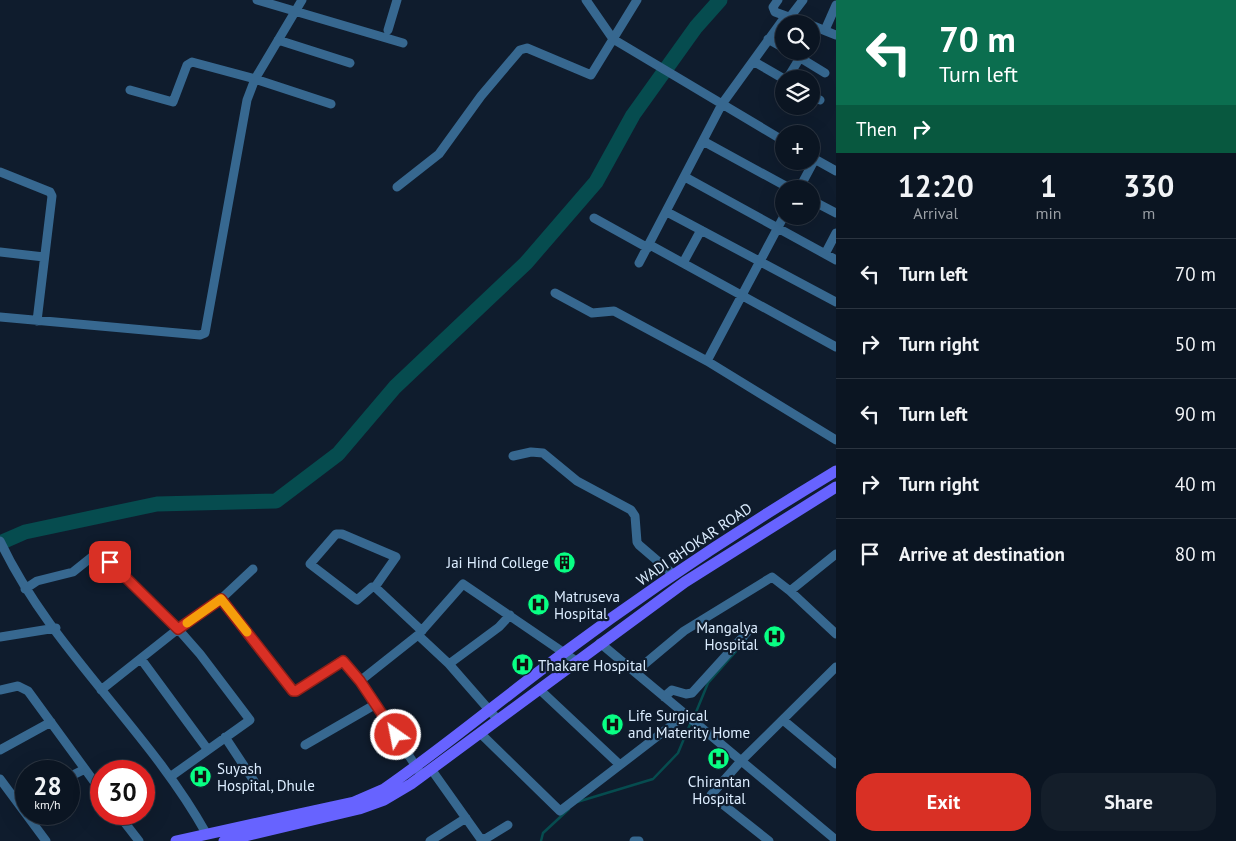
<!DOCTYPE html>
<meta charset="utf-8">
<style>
body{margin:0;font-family:"PT Sans",sans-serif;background:#141e2a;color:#f1f3f6;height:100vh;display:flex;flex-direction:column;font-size:19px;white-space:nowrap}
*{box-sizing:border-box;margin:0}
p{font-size:16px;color:#9a9fa5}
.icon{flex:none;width:28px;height:28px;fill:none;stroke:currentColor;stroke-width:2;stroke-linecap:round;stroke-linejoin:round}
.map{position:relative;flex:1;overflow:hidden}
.drawer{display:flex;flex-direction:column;background:#0b1522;width:400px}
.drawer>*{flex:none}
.hud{background:#0b6e4f;color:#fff;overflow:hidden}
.buttons{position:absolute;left:775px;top:15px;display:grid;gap:10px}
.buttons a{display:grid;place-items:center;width:45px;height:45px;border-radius:50%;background:#0b1522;box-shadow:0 5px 20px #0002,0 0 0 1px #2b3440;font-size:25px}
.speed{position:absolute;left:15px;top:760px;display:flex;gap:10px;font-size:25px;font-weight:700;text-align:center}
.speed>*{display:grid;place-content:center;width:65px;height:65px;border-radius:50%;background:#0b1522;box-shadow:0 5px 20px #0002,0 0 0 1px #2b3440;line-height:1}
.speed small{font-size:12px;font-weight:400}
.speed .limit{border:8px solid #d22;background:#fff;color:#111}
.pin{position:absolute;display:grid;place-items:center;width:42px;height:42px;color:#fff;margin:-21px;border-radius:10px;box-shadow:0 2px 8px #0006}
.me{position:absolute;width:55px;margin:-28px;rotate:327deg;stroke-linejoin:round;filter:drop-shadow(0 0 4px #0008)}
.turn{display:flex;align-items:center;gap:18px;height:105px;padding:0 20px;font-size:22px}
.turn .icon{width:65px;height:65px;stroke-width:2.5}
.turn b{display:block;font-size:35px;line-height:42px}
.then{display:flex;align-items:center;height:48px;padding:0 20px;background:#0003;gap:10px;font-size:19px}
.eta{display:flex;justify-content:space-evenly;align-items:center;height:85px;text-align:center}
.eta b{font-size:30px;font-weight:700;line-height:35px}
.primary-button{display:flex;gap:10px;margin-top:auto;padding:10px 20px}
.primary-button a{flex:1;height:58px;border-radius:20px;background:#d93025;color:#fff;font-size:20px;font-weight:700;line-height:58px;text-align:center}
.primary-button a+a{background:#141e2a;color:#f1f3f6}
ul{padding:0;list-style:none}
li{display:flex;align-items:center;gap:15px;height:70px;padding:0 20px;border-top:1px solid #2b3440}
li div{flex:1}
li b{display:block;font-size:19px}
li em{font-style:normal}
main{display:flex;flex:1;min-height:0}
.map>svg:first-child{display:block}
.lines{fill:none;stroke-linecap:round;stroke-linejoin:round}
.stream{stroke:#064c4f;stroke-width:2.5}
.river{stroke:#064c4f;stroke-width:15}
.minor{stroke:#376890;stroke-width:9}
.major{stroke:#6763ff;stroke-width:11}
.route-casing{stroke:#8d1f18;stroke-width:12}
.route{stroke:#d93025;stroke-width:9}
.slow{stroke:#f59e0b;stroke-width:9}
.labels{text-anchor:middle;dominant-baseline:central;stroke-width:4.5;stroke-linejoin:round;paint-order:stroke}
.street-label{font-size:15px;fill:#dcedff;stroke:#0f1c2d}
.poi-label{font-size:15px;fill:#dcedff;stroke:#0f1c2d;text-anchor:start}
</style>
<main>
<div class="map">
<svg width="836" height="841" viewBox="0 0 836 841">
<rect width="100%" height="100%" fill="#0f1c2d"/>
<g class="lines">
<path class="stream" d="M694,717L708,683L746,640
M577,802L653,779L678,753L691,722
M541,841L543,833L569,809"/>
<path class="river" d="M0,543L25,532L157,504L276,501L338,454L395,387L526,263L596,182L633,115L696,27L720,0"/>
<path class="minor" d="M257,0L403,43
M586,0L613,39L784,141
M778,0L773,7L775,12L808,24
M790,17L803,0
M811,25L836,35
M388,30L397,0
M825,30L836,5
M768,39L784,48
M811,39L818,28
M278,40L350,63
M789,51L825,73
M753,61L784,79
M787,79L804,51
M130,90L173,102L187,65L192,62L255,79L331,104
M811,96L820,100
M703,141L791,189
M811,157L836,171
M0,172L50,192L52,196L37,321
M685,177L836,260
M397,187L439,154L481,96L520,50L527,48L591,75L637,0
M799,189L815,159
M811,200L836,213
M667,212L836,302
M594,218L648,248
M650,245L836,347
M0,252L44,257
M825,254L836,233
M639,263L722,104L785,17
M683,263L701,230
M555,293L592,313L614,311L707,361L836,440
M0,317L200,335L205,333L247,100L255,79L302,0
M707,361L784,216
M513,456L531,452L543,453L577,481L631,510L635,516L637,542L639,545L674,575
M336,534H342L396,557L375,587H372L357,600L310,564Z
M0,541C51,649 148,729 206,833
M836,554L790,591L836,634
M375,587L422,631
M25,589L37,581L73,572L98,552L178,629L200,654L250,720L170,777
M221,599L293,691H296L341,661L345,663L360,681
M418,635L360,681L419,771
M0,637L56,628
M600,643L836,840
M141,659L208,750
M449,664L499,627L510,615
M635,672L684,631L772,577L790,591
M539,689L620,765L685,715
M0,690L18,686L28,691L101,791
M101,690L178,629L221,599L253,569
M664,697L672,690L686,694L692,693L751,628
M498,720L449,664L418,635L463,584L576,661
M783,720L836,764
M480,733L560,811L620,765
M225,737L254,781
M305,745L376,704
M0,750L51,722
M431,769L480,838L485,839L508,825
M69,777L85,769
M0,779L46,841
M118,814L139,841
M430,841L466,818
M634,841H639
M769,841L711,795L741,761L836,667"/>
<path class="major" d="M176,841L354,802L384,789C446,746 504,697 565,652C652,587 743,527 836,471
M224,841L359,809L384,800L411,784L685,582L836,487"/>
</g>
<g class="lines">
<defs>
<path id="route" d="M110,562L178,629L221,599L293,691H296L343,661L360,681L396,735"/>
</defs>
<use href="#route" class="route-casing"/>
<use href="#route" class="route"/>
<path class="slow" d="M187,623L221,599L247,632"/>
</g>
<defs>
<symbol id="building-disc" viewBox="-11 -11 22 22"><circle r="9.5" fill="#08ff84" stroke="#0f1c2d"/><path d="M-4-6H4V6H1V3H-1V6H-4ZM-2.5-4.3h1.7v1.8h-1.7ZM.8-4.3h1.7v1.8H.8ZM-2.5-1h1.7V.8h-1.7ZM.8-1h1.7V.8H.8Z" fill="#111"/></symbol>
<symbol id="hospital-disc" viewBox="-11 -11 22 22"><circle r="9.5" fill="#08ff84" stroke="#0f1c2d"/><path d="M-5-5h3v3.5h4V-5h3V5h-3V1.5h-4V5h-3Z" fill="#111"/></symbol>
</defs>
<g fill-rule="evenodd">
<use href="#building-disc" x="552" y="550" width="25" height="25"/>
<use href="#hospital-disc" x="526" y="592" width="25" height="25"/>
<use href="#hospital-disc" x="762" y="624" width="25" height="25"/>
<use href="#hospital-disc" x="510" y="652" width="25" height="25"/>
<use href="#hospital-disc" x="600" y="712" width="25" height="25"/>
<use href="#hospital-disc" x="706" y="746" width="25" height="25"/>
<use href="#hospital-disc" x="188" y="764" width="25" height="25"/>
</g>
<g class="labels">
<g class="street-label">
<text transform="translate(694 544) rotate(-34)">WADI BHOKAR ROAD</text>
</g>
<g class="poi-label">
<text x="549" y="562" text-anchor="end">Jai Hind College</text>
<text x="554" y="596">Matruseva<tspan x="554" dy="17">Hospital</tspan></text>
<text x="758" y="627" text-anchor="end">Mangalya<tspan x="758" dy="17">Hospital</tspan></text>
<text x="538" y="665">Thakare Hospital</text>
<text x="628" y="715">Life Surgical<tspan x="628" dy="17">and Materity Home</tspan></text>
<text x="217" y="768">Suyash<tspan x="217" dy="17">Hospital, Dhule</tspan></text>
<text x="719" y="781" text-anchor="middle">Chirantan<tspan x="719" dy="17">Hospital</tspan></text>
</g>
</g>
</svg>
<div class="buttons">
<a><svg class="icon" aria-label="search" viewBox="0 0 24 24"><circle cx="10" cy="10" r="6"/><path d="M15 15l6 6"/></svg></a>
<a><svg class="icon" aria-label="layers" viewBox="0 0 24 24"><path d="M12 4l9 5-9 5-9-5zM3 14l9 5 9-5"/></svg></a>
<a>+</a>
<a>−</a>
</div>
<div class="speed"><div>28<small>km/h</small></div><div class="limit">30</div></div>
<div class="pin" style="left:110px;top:562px;background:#d93025"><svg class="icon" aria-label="arrive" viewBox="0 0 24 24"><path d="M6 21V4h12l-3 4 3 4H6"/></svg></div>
<svg class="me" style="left:396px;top:735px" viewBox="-20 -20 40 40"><circle r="17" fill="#d93025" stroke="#fff" stroke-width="3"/><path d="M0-11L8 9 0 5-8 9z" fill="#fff"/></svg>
</div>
<section class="drawer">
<div class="hud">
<div class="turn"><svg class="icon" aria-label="left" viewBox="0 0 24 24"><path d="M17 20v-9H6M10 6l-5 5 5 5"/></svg><div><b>70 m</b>Turn left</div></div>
<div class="then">Then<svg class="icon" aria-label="right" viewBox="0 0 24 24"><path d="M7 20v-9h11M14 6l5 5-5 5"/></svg></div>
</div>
<div class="eta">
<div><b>12:20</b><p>Arrival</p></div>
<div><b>1</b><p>min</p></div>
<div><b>330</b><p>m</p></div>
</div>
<ul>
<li><svg class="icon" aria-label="left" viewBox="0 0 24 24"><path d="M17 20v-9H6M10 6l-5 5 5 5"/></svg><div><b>Turn left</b></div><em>70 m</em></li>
<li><svg class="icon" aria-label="right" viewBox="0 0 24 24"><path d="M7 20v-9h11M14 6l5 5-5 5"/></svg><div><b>Turn right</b></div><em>50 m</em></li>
<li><svg class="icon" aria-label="left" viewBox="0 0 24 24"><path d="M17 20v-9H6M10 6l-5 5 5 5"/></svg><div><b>Turn left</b></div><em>90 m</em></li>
<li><svg class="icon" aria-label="right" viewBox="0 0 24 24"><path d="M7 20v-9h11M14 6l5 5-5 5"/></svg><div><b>Turn right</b></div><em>40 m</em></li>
<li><svg class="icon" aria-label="arrive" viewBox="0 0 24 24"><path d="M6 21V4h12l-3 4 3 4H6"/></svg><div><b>Arrive at destination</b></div><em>80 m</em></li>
</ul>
<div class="primary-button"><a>Exit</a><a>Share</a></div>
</section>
</main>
